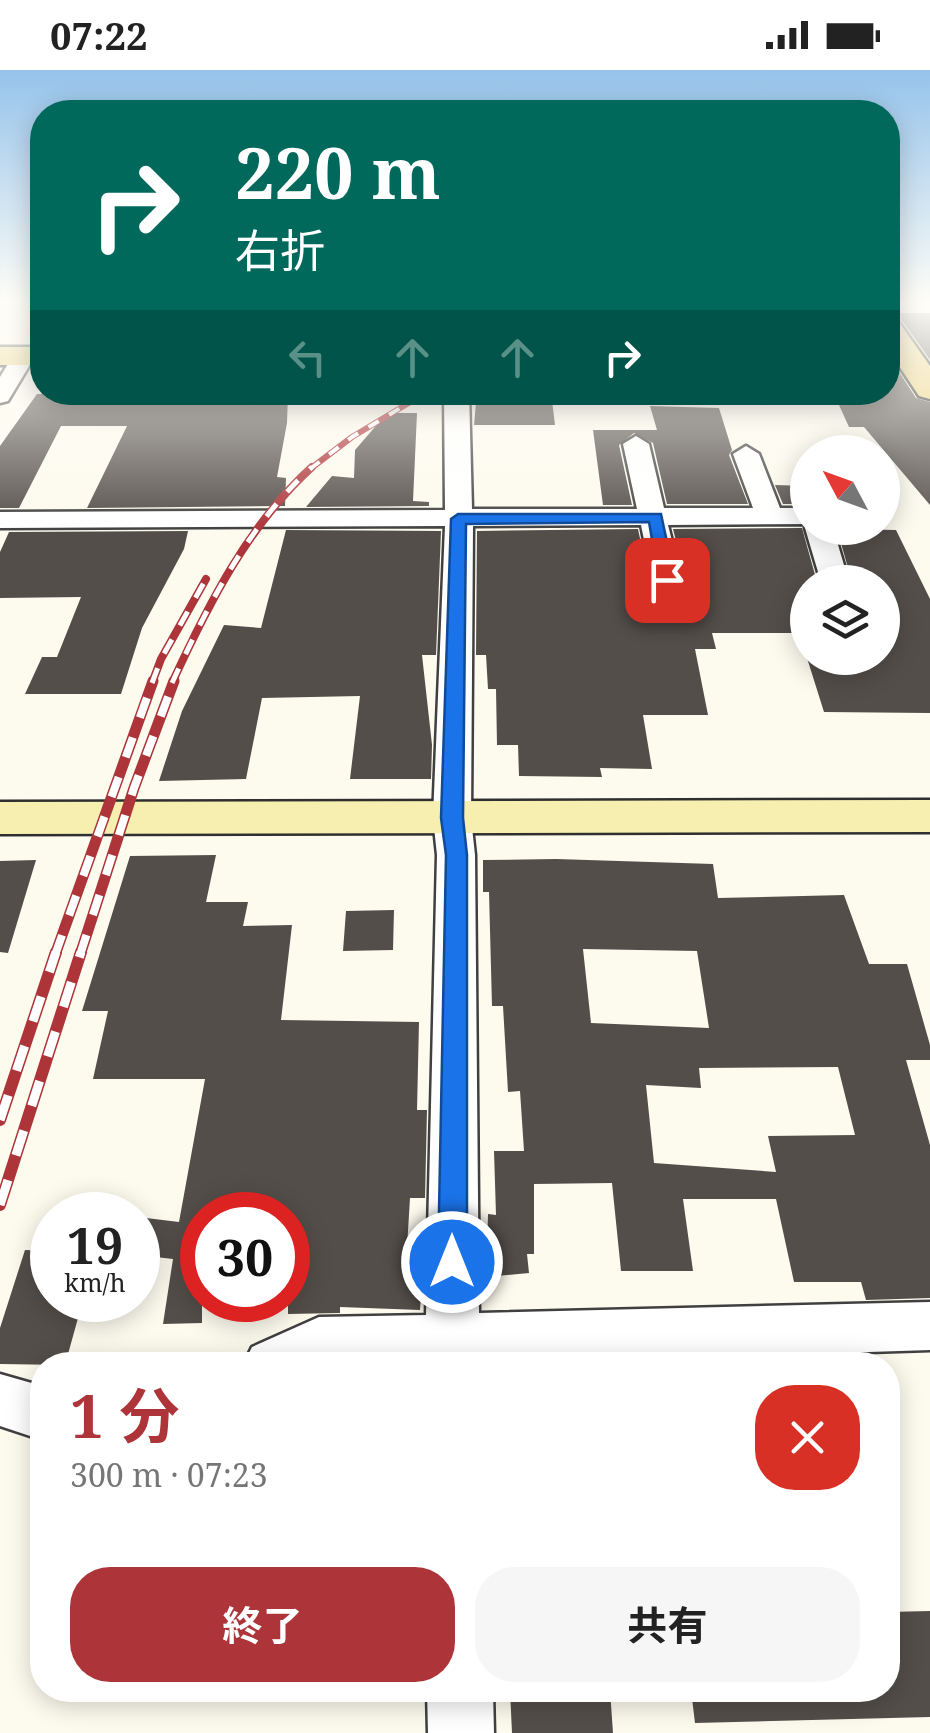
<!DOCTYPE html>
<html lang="ja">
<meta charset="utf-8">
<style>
body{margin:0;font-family:"Noto Serif","Noto Sans JP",serif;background:#f6f6f6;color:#222;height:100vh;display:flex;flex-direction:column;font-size:38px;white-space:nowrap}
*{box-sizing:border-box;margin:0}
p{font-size:32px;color:#767676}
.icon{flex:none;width:55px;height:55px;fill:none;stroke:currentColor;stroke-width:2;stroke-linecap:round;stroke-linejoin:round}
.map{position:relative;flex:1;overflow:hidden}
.details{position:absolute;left:30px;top:1282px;width:870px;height:350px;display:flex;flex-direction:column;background:#fff;border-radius:40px;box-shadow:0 5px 25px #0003}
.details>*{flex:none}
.hud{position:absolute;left:30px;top:30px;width:870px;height:305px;border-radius:40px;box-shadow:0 5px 25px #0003;background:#00695c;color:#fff;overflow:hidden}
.needle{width:65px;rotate:311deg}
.controls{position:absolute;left:790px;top:365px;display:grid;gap:20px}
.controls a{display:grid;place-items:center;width:110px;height:110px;border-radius:50%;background:#fff;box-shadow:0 5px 25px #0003;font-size:50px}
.speed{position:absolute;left:30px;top:1122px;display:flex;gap:20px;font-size:50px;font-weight:700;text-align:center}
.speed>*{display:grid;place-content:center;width:130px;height:130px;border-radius:50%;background:#fff;box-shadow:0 5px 25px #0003;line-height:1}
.speed small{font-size:25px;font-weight:400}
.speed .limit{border:15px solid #d22;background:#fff;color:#111}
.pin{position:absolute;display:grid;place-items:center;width:85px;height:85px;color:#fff;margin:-42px;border-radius:20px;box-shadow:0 5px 15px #0006}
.me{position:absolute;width:110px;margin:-55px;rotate:0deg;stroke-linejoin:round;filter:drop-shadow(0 0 8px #0008)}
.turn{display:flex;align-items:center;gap:35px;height:210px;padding:0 40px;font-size:45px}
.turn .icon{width:130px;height:130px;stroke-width:2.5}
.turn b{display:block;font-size:70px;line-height:85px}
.lanes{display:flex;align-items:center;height:95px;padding:0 40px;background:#0003;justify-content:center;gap:50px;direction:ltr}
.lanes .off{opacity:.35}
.round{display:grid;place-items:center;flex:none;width:105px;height:105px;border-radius:40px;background:#f6f6f6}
.summary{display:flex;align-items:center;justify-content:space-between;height:170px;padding:0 40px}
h1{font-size:60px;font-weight:700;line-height:75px;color:#ad3439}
.button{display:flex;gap:20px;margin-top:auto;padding:20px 40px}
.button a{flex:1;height:115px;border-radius:40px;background:#ad3439;color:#fff;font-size:40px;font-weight:700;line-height:115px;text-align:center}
.button a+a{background:#f6f6f6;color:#222}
.status{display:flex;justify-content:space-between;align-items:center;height:70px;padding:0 50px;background:#fff;direction:ltr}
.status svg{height:28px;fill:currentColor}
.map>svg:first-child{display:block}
.building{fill:#544e4a;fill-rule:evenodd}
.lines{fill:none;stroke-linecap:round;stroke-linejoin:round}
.street-casing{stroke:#404040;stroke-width:5}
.secondary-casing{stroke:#2f2f2f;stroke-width:5}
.primary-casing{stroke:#1e1e1e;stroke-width:5}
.street{fill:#fff;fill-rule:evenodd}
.secondary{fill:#f6efb0;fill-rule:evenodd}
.primary{fill:#eacd71;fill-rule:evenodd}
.rail-far3-casing{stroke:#ad3439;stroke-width:6}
.rail-far2-casing{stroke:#ad3439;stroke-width:8}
.rail-far1-casing{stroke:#ad3439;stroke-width:11}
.rail-casing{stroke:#ad3439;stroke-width:12}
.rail-far3{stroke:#fff;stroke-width:4;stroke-dasharray:12;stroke-linecap:butt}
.rail-far2{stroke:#fff;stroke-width:5;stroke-dasharray:16;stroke-linecap:butt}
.rail-far1{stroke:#fff;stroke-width:8;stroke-dasharray:21;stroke-linecap:butt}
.rail{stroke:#fff;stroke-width:9;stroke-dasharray:26;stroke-linecap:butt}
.route{fill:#1a73e8;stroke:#114b97;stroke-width:2.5}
</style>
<div class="status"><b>07:22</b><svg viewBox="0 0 49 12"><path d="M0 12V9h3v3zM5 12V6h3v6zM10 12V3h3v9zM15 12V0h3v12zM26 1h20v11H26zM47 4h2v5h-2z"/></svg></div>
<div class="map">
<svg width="930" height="1663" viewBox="0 0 930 1663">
<rect width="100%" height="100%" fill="#fdfaee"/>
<path class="building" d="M888,243H930V290L901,249Z
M888,285L916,328L930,332V435L864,357H849L834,324H888Z
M234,322L288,324L287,353L277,407L286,408L285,436L87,438L127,356H61L19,438H0V376L37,324Z
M477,322H551L555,355H474Z
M650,336L719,338L732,380L729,385L748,434H667L653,373L634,363L619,375L632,435H603L593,360H657Z
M387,343H417L413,431L429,432V436L306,437L332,406L354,408L355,380Z
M775,415L808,416V434H783Z
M802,458L817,512H808V563H712L716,579H695L708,645H643L652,699L600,698L602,707L519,706L518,675H497L496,619H488L486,585H476L477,461L638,459L649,512L657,520H677L686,509L673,459Z
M837,459L896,460L930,529V643L824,642L807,588H882V512H852Z
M286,460L441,461L436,585H422L432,675L431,709H350L360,626L262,628L246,709L159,711L182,641L224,555L261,558Z
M188,461L184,479L142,558L121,624H25L42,587H57L81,527L0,528V482L9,462Z
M216,785L206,832H248L243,856L292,855L281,950L419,952L417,1040H427L425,1128H410L406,1194L423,1195L420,1240L340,1237V1243L288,1244V1145H202V1253L163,1254L173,1189L138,1185V1147L179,1152L205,1009H93L108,941H82L130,786Z
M556,789L713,794L718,828L844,825L869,894H907L930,975V990H906L930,1075V1228L866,1230L861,1212H794L776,1129H683L693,1201H621L612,1113L534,1114V1184H527L529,1203L496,1206L494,1183H487L488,1144L496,1145L494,1081H524L520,1021L508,1022L503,936H492L489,822H483V790ZM583,879L697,881L709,958L591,953ZM838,997L855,1065L768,1066L776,1102L654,1093L646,1015L701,1018L699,998Z
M36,790L8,883L0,882V791Z
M394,840L393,880L343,881L346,841Z
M25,1180L52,1181V1230H83L65,1295L0,1294V1258Z
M930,1541V1647L695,1653L691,1620H888V1542Z
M510,1620H610L613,1663H512Z"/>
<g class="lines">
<defs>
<path id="street" d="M24,279L35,286L8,331L0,333V307L16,281Z
M444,322H469L472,439H637L623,374L636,366L649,374L664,438H753L733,384L746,376L759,384L780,438H808V454L668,455L682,510L677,516H657L652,510L641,455L473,456L471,748L475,785L479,1243L930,1232V1280L480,1295H243L252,1277L319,1247L426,1245L437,785L433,748L445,456L0,458V442L445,440Z
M808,454V458H833L849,512H821L805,458Z
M0,1304L42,1316V1370L0,1356Z
M427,1620H493L494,1663H428Z"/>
<path id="secondary" d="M930,730V762L0,764V732Z"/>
<path id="primary" d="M888,248L898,251L930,296V329L919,326L888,279Z
M0,277H42V295H0Z"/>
</defs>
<use href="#street" class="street-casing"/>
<use href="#secondary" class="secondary-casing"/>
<use href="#primary" class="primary-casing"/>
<use href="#street" class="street"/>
<use href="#secondary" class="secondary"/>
<use href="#primary" class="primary"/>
<defs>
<path id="rail-far3" d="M310,399L352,367L427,322"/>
<path id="rail-far2" d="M152,613L161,589L206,509
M172,613C208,535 248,455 312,397"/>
<path id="rail-far1" d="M55,885L153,611
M80,885L134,718L174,611"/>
<path id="rail" d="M0,1050L56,882
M0,1135L81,882"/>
</defs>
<use href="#rail-far3" class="rail-far3-casing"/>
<use href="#rail-far2" class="rail-far2-casing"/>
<use href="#rail-far1" class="rail-far1-casing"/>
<use href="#rail" class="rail-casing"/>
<use href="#rail-far3" class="rail-far3"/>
<use href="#rail-far2" class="rail-far2"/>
<use href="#rail-far1" class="rail-far1"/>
<use href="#rail" class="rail"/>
</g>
<linearGradient id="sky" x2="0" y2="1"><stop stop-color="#95c3eb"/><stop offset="0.5" stop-color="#fefdf7"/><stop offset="1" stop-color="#fefdf7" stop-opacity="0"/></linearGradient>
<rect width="930" height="462" fill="url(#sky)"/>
<path class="route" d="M661,444L675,510L667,515L659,510L649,452L466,454L463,748L467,785V1192L463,1201L452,1205L442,1201L438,1192L446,785L441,748L451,449L458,444Z"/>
</svg>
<div class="controls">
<a><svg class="needle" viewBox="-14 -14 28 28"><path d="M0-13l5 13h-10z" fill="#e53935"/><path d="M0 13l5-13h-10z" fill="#767676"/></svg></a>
<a><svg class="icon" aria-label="layers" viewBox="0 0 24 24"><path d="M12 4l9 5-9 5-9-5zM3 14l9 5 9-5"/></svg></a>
</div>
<div class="speed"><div>19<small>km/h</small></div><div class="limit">30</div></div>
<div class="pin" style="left:667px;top:510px;background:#d93025"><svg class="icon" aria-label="arrive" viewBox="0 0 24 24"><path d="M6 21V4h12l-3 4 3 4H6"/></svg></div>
<svg class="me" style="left:452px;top:1192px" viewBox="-20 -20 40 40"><circle r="17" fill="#1a73e8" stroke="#fff" stroke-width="3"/><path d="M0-11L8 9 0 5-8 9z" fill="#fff"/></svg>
<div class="hud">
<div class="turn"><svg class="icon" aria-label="right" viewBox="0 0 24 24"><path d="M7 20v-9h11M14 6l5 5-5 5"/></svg><div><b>220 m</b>右折</div></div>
<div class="lanes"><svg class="icon off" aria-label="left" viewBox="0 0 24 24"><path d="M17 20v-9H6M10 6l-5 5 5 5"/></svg><svg class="icon off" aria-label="ahead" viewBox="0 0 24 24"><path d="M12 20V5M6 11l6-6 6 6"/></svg><svg class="icon off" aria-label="ahead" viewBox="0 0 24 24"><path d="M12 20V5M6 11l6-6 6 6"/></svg><svg class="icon" aria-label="right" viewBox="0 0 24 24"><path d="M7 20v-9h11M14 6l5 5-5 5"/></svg></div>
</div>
<section class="details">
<div class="summary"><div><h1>1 分</h1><p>300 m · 07:23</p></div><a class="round" style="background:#d93025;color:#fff"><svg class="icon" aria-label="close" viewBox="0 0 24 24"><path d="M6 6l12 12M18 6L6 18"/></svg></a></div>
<div class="button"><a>終了</a><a>共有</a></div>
</section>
</div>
